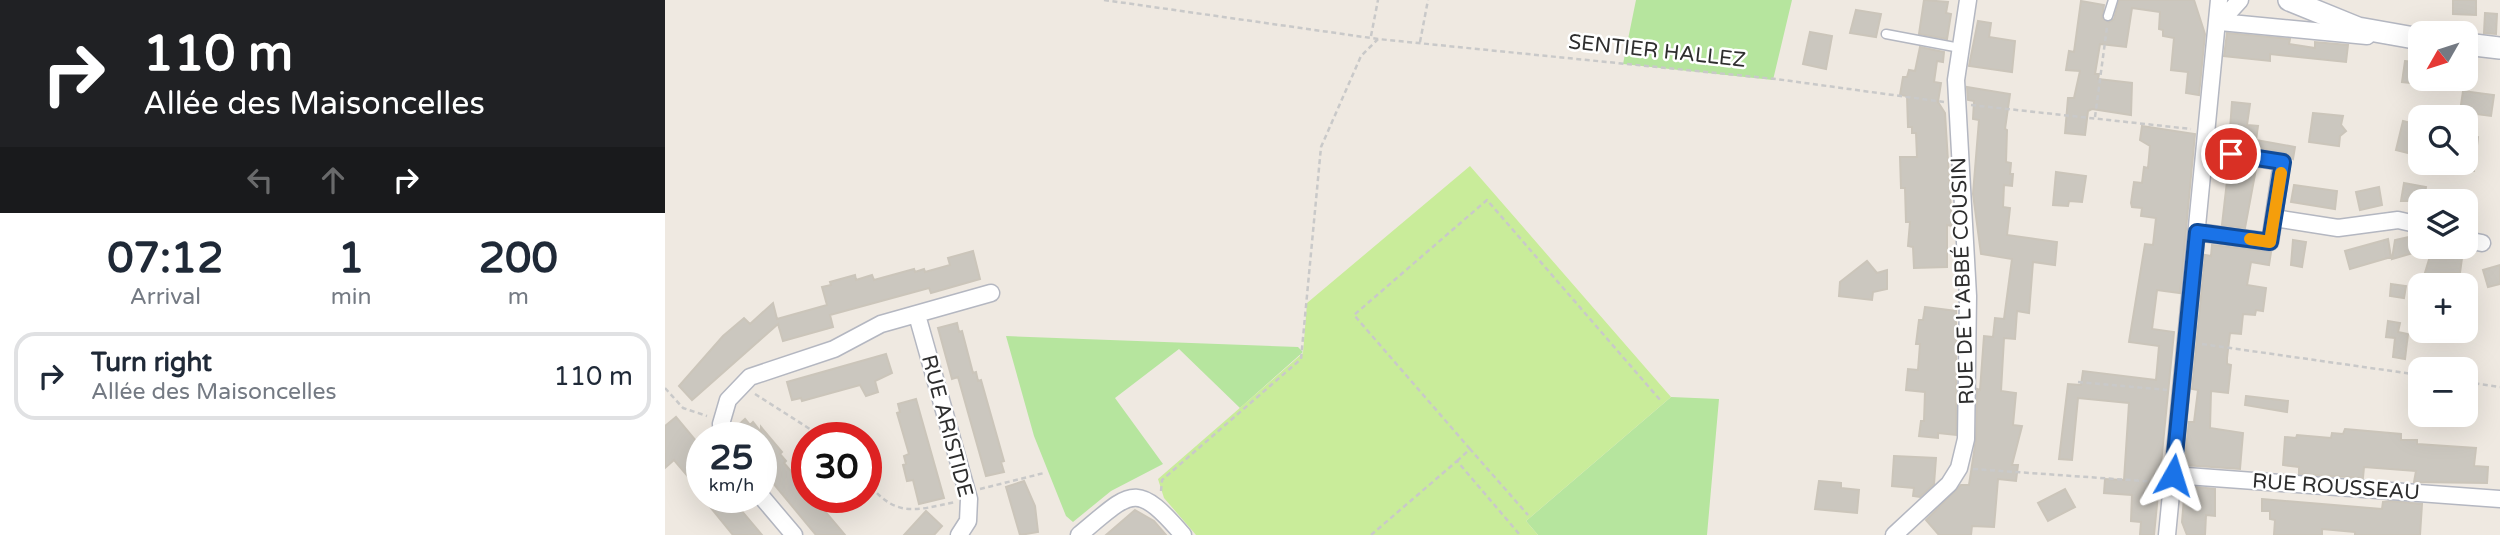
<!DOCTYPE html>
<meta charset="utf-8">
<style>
body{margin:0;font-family:"Varela Round",sans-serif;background:#f6f6f7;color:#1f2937;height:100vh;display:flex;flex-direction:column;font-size:26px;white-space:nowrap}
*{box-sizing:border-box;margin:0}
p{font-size:23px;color:#747a83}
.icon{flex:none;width:38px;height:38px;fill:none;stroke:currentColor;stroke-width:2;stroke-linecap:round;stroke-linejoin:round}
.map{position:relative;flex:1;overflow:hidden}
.side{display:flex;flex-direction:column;background:#fff;width:665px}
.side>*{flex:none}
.hud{background:#202124;color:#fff;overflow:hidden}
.needle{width:46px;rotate:231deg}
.buttons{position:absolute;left:1743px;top:21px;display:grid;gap:14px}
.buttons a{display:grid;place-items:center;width:70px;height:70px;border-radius:14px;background:#fff;box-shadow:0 7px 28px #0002;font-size:35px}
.speed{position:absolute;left:21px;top:422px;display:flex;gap:14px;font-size:35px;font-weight:700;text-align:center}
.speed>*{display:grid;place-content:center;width:91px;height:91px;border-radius:50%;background:#fff;box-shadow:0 7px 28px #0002;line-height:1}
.speed small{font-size:18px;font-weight:400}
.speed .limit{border:10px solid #d22;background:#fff;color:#111}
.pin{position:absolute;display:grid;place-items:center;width:60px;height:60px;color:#fff;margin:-30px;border:4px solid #fff;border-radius:50%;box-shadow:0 2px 7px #0007}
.me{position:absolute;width:77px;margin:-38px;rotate:6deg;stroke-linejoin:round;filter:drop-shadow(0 0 5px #0008)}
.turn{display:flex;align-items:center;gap:24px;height:147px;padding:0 28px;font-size:32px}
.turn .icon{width:91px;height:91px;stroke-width:2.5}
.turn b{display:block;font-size:49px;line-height:60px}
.lanes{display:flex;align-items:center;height:66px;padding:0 28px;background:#0003;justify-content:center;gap:35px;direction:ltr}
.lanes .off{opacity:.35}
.eta{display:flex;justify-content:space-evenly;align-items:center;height:119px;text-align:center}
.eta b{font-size:42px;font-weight:800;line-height:49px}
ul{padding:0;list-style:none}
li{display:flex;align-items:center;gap:21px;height:88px;margin:0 14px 10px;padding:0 14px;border:4px solid #e0e1e3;border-radius:21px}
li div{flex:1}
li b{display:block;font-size:26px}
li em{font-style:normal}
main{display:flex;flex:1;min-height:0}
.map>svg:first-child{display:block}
.grass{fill:#b6e59e}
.pitch{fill:#c9ec9a}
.building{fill:#cbc7bf;stroke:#cbc5ba;stroke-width:2}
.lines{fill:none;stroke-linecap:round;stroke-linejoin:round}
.lane-casing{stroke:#b4b7c1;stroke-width:11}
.street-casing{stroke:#b4b7c1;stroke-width:19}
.secondary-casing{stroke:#b4b7c1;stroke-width:24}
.path{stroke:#c9c9c9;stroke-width:2.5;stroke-dasharray:5 3.5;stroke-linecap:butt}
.lane{stroke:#fff;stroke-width:8}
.street{stroke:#fff;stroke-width:16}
.secondary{stroke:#fff;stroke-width:21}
.route-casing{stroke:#114b97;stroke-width:18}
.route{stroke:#1a73e8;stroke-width:12}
.slow{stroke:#f59e0b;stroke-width:12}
.labels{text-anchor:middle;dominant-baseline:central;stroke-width:5;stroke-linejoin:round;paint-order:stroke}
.street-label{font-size:21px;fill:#2e2e2e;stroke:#fff}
</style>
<main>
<section class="side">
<div class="hud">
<div class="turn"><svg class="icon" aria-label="right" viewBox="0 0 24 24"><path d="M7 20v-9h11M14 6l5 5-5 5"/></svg><div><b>110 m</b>Allée des Maisoncelles</div></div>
<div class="lanes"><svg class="icon off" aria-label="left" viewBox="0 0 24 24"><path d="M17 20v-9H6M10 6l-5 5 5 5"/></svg><svg class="icon off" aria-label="ahead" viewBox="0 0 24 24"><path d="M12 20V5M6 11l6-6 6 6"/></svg><svg class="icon" aria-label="right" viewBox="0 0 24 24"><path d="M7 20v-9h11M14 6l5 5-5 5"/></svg></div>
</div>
<div class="eta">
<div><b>07:12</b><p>Arrival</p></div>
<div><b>1</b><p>min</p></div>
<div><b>200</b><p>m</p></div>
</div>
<ul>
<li><svg class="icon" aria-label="right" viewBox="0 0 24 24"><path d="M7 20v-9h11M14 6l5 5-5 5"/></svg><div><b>Turn right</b><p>Allée des Maisoncelles</p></div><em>110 m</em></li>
</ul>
</section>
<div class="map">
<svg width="1835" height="535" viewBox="0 0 1835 535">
<rect width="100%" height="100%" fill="#efe9e1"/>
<path class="grass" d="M971,0H1127L1108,80L958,64Z
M341,336L633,347L638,352L575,408L514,349L450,398L498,464L446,491L408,522L401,516L369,436Z
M1006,397L1054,399L1042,535H873L861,521Z"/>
<path class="pitch" d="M805,166L1006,397L861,521L873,535H531L499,498L493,479L638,353L642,303Z"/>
<path class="building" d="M1259,0L1283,2L1281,13L1286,14L1282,39L1254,34Z
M1454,0H1529L1540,34L1534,95L1521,93L1523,72L1506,70L1509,38L1498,36V30L1494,29L1495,12L1467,8L1461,47L1435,44L1430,74H1434L1433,79L1467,83L1466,115L1427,109L1423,111L1420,135L1400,133L1403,98H1409L1415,71L1401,70L1404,51L1409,52L1416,1L1439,5L1437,18L1444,22L1449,19Z
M1788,0H1811V15L1788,14Z
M1191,10L1216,14L1211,37L1185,33Z
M1820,13L1832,14L1831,34L1819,33Z
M1313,21L1326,23L1324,37L1350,41L1347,72L1304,66Z
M1145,32L1167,36L1161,69L1138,64Z
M1562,33L1625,39L1624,44L1650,48V42L1683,45L1681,62L1605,54V61L1559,56Z
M1255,47L1279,52L1278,62L1272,61L1269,82L1276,83L1273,102L1280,113L1287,226L1282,225V267L1249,268L1248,247L1243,246L1245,222H1241L1240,188H1236L1235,157H1252L1251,133H1247V127H1243L1242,96L1235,95L1238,77H1242L1244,70L1250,71Z
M1740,61L1755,63V84L1737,82Z
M1302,87L1345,94L1340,129L1342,130L1341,162L1346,163L1345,174H1348L1347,186L1339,185L1338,207L1345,208L1342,235L1392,242L1390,265L1368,262L1364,313L1352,311L1350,339L1339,338L1336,391L1351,393L1348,425L1357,426L1347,465H1353L1351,481L1333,479L1329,527L1307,526L1306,535H1274L1261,520L1296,485H1304L1311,439L1312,389L1315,390L1319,336L1328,337L1330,318L1339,319L1347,259L1316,254L1308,194L1314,120L1308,119L1309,101L1303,100Z
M1798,91L1829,95L1826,116L1795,112Z
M1567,102L1585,104L1582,125L1593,126L1591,140L1630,147L1628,159L1619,152L1564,143Z
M1648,113L1678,116L1676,125L1681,131L1675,136L1674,146L1644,142Z
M1738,121L1754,125L1747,154L1731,150Z
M1477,126L1530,134L1515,293L1492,290L1487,329L1509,332L1489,535H1475L1476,522L1466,521L1467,495L1439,493L1440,479L1459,480L1464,403L1413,398L1407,460L1394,459L1403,384L1416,385L1418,371L1491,380L1494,346L1464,342L1480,244L1488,245L1491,218L1476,216L1477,208L1467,207L1466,203L1469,182L1477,183L1479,167L1483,168L1485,146L1475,140Z
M1801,135L1813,137L1809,171L1801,170Z
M1567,165L1591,169L1580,228L1557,225L1562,181H1564Z
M1391,172L1421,176L1417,202L1404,201L1403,206L1388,205Z
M1739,183L1761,187L1759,201H1736Z
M1629,185L1672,191L1670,209L1626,202Z
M1714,187L1717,205L1695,210L1691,192Z
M1744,237L1748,253L1727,259L1730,240Z
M1723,239L1726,257L1685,269L1680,251Z
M1628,240L1641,242L1637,267L1626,265Z
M1547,245L1606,252L1604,265L1586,262L1582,285L1601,288L1598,311L1591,310L1590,315L1578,314L1576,334L1565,333L1562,358V364L1566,365L1563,393L1546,391L1545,428L1578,433L1575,469L1519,465L1524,422H1529L1533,390L1527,389L1540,255L1546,256Z
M308,251L315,279L266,293L264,288L165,315L168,327L118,341L113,324L27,400L14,386L58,336L79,318L85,324L108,303L112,319L162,305L157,287L166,285L165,282L190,275L191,280L207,275L209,280L249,269L250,272L259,269L260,272L285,265L283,258Z
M1766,253L1797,258L1795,273H1776L1775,279L1759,276Z
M1202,261L1212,273L1222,270V289L1208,292L1207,300L1174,296L1175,282Z
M1835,265V284L1823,287L1818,270Z
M1726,284L1741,286L1739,298L1725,296Z
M1260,307L1291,311V435L1273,433V438L1254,436L1256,421H1259L1260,392L1241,390L1243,369L1253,370L1255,344H1251L1254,320H1258Z
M1723,321L1735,323L1733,332L1743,334L1740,359L1728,357L1730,338L1721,337Z
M292,323L294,332L297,331L308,373L311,372L313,381L316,380L339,461L336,462L339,472L321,476L293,377L287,379L273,328Z
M221,354L227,373L210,381L213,392L201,396L195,385L137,401L136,398L127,400L122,382Z
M1581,396L1623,401L1622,412L1580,405Z
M251,399L279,498L254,504L248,480L242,481L238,465L241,464L239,456L244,454L232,413L235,412L233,404Z
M11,417L37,448V493L9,460L0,468V426Z
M80,419L85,425L88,422L96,432V427L117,452L115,454L121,461L119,463L142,490V497H148L180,535H151L103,477L106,474L96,462V438H70L76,433L71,427Z
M1680,429L1736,434V440H1752V444L1811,448L1809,466L1823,467L1822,483L1749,482L1751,471L1699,467L1698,478L1634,474V467L1618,465L1620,437L1631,438L1632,435L1666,438L1667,433L1678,434Z
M1229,456L1271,458L1269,484L1255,497L1248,496L1249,488L1227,486Z
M359,481L370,506L373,532L355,535L341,487Z
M1154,481L1176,483V488L1194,490L1192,513L1150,509Z
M1520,486L1550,489V516L1541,515L1540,535H1522L1517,522Z
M1400,489L1410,507L1383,521L1373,503Z
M37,497H65L97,535H68Z
M1597,499L1717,509L1718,502L1725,501L1757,504L1755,535H1690V532L1657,529V535H1609L1610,520L1605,519V511H1597Z
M470,510L489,521L501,535H441Z
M261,511L277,526L269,535H239Z"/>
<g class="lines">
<defs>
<path id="lane" d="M1443,16L1448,0
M1221,34L1295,48"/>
<path id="street" d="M1555,22L1702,36
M1555,22L1575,0
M1609,218L1673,228L1733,220L1755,225
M1532,232L1605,242L1617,162L1541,150
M1801,240L1817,243
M252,315L304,499L303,521L294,535
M57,438L56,424L63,400L85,377L169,349L216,324L326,293
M1508,475L1835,499
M96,496L129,535
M414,535C466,492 470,479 518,535
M1229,535L1284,484L1294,468L1301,439L1303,296L1291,80L1303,0
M1502,535L1554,0"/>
<path id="secondary" d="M1624,0L1693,28L1755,39
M1801,44L1835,48"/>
</defs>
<use href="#lane" class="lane-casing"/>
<use href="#street" class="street-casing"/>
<use href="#secondary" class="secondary-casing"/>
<path class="path" d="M439,0L713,39L1111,79L1279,102
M706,36L713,0
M755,42L763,0
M1306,105L1526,129
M1430,117L1442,27
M1537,344L1755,375
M1413,382L1502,390
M1801,382L1835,387
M0,388L18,408L42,416
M90,394L159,438
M805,449L689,315L822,200L996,401
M792,461L805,449L863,515
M1308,469L1493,482
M201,480C229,518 249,511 290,502
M315,489L379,473
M496,491L497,480L636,359L656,147L696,56L713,39
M706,535L792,461L855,535"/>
<use href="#lane" class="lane"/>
<use href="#street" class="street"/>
<use href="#secondary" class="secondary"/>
</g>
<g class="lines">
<defs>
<path id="route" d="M1508,475L1532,232L1605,242L1618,162L1566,154"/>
</defs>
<use href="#route" class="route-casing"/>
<use href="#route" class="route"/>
<path class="slow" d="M1585,239L1605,242L1616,173"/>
</g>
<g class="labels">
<g class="street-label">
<text transform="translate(992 51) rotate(6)">SENTIER HALLEZ</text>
<text transform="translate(1298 281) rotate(-92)">RUE DE L'ABBÉ COUSIN</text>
<text transform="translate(282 426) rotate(75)">RUE ARISTIDE</text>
<text transform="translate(1671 487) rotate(4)">RUE ROUSSEAU</text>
</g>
</g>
</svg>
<div class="buttons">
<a><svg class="needle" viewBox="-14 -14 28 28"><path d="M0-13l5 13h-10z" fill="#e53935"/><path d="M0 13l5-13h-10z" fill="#747a83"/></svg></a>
<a><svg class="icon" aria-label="search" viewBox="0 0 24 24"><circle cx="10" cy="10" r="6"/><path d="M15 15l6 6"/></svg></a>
<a><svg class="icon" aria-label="layers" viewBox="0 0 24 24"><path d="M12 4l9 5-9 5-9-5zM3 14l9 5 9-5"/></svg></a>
<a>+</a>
<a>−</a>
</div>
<div class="speed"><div>25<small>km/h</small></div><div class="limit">30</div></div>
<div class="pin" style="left:1566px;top:154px;background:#d93025"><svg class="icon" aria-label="arrive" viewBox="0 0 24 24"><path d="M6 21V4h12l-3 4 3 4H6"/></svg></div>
<svg class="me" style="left:1508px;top:475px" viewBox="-20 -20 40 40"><path d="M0-17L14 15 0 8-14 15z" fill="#1a73e8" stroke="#fff" stroke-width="4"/></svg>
</div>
</main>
